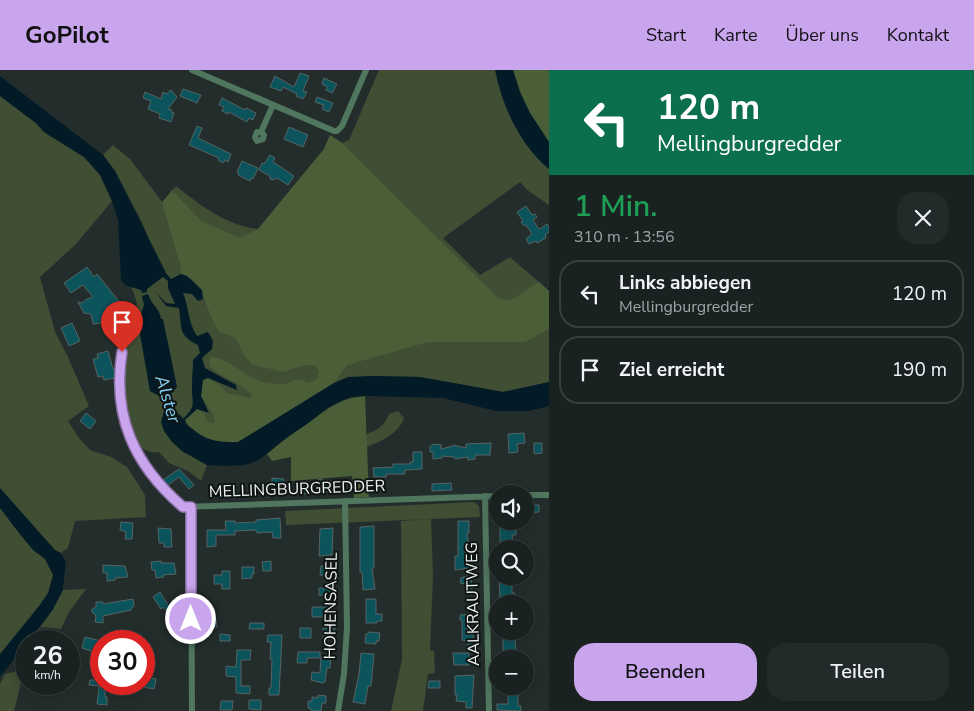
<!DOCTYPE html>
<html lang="de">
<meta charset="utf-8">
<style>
body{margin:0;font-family:"Nunito Sans",sans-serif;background:#232a2a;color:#f1f3f6;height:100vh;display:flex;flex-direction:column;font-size:19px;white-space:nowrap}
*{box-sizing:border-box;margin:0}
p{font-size:16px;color:#9fa4a5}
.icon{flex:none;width:28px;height:28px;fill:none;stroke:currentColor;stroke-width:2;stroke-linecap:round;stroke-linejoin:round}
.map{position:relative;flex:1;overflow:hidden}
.side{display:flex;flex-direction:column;background:#1a2221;width:425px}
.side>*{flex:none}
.top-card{background:#0b6e4f;color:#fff;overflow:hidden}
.controls{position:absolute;left:489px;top:415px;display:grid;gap:10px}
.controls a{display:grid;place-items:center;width:45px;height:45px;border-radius:50%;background:#1a2221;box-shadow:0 2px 12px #0003,0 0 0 1px #383f3f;font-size:25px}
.speed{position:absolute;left:15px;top:560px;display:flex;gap:10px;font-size:25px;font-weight:700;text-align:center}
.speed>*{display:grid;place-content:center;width:65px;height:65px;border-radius:50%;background:#1a2221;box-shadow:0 2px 12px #0003,0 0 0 1px #383f3f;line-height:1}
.speed small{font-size:12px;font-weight:400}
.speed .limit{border:8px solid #d22;background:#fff;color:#111}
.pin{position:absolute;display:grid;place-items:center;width:42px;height:42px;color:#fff;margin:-51px -21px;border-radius:50% 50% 50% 0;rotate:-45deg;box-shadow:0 0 5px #0007}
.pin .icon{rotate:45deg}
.me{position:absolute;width:55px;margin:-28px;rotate:0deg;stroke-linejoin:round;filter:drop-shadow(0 0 4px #0008)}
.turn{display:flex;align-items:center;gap:18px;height:105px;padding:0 25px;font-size:22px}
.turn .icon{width:65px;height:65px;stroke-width:2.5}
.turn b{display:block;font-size:35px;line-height:42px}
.round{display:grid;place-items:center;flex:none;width:52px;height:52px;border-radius:20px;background:#232a2a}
.summary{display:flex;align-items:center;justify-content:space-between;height:85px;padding:0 25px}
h1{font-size:30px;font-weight:600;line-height:38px;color:#1e9e55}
.action{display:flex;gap:10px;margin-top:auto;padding:10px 25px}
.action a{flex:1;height:58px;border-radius:20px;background:#c9a5ee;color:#111;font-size:20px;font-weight:600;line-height:58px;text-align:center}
.action a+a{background:#232a2a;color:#f1f3f6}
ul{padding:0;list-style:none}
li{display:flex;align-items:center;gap:15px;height:68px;margin:0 10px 8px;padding:0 15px;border:2px solid #383f3f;border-radius:20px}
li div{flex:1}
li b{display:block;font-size:19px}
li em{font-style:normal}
header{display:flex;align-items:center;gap:30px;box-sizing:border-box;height:70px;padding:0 25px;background:#c9a5ee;color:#111}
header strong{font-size:24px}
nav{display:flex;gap:28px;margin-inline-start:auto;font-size:18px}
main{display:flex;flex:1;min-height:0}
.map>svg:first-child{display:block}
.green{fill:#404e34}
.forest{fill:#4a5e37}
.water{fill:#021b27}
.building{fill:#0c545c;stroke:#566364}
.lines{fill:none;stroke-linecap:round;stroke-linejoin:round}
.minor{stroke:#50765e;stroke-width:6}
.route-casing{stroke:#836b9b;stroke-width:12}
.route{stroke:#c9a5ee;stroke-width:9}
.labels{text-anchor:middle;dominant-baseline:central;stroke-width:4;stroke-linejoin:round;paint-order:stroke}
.street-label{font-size:16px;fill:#ecf3f1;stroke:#101514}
.water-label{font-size:18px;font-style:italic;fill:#81d0f7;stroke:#101514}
</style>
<header>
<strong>GoPilot</strong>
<nav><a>Start</a><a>Karte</a><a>Über uns</a><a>Kontakt</a></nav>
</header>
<main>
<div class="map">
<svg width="549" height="641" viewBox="0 0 549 641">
<rect width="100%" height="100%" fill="#232e2c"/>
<path class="green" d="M379,0H549V135L527,120L520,112L443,168L480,205L510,187L549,221V312L503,322L420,307L371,306L238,372C217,363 179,354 169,331L161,352L182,381L207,395L201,411L188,401L169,393L159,382C120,387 120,312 123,286C125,272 136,260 137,246C138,235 136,227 131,217L141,220L150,172L142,152L115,101L103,85L113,75L130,89L162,132L176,116C201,136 226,155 258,159L324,79L330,65L342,73L349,70Z
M0,26L36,53L44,62L84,87L92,95L100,105L112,131L76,174L40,207L55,262L68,287L89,336L68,351L79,368L90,380L111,387L127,397L145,425L146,447L75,451L68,478L61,483L66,492L63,520L86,519L69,542L61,559L41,557L29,571H26V575L0,607Z
M398,341L404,348C398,366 376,373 360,380L354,367C370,364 383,360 389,344Z
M474,432L479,436L480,447L286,455L285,441Z
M431,449L433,505L430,580L434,581L435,603L428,604L423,641H391L402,589L401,451Z
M18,601L23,605L14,641H0V614L5,604Z"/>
<path class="forest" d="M513,0H549V72C532,51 521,26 513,0Z
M330,65L342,73L497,227L510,231L539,212L549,221V259L525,272H428L347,295L334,313L238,372C218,373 195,369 184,349L197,339L204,343L208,352L212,353L215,352L214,346L201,326L202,310L208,308L220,315L227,323L250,328L252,325C240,311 220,308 209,295L210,287C229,287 244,307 263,312C269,313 277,314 283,314C296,313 292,305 309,313L317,309L319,301L314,295H304L283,302L251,294L244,285L237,270L229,265L219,262C216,256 212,250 210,244C204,228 200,208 181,204L180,194L162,133L172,120L201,151L240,168L258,159L324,79Z
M365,326L369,427L354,428L352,406L291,411V387L272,391L267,384C280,373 292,364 305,355C328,340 335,329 365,326Z"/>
<path class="water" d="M495,0H513L520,22L530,43L549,72V99C520,75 502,36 495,0Z
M0,6L103,85L115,101L166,203L171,209L181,204L187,206L202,220L203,229L198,231L192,224L183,223C189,237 188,253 197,266L208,262L213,271L212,279L202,288L205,298L236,315L237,320L208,308L203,310L201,326L209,343L197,339L185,350L186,354C206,370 212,373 238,372L334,313L348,307L371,306L420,307L503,322L549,312V336L529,341H496L443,328L365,326L350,327L327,338L307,354L287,367L259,390L245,395L227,396L207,395L182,381L172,372L164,361L161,352L164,341L163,332L169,331L171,337L183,349C198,335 191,332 192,315C192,307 193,298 193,290L200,283L198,275C178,265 182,259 179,238L166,236L155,221L166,233L175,234L168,218V211L163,207L147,219V222L142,223L141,220L125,215L121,210L118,150L112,131L100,105L84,87L44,62L36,53L0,26Z
M148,224C151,234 160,239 161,249H163L177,317C166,330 166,330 150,321L138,253L144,235L142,226Z
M0,418L55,480L61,483L66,492L63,520L52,541L29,571H26V575L0,607V584L39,536L48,523L53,505L45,489L33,480L19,463L0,438Z"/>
<path class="building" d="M300,3L309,6L303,21L307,22L303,29L296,26L297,24L283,17L281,21L270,17L275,6L294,17Z
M324,8L337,14L332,23L326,20L327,17L322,14Z
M183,19L201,25L197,33L180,26Z
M171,20L177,27L168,39L172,40L171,42L174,43L171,52L159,48L160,44L148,39L151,31L143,28L145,22L161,29L163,22L166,24Z
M317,27L333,33L329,42L322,39L324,35L315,32Z
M222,28L245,40L246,38L256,43L253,50L249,48L247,52L229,42L228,44L222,41L224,37L219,35Z
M197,56L202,58L198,68L231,84L228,92L225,90L223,93L218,90L219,88L189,75Z
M289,57L308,65L303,77L284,69Z
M270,85L275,88L273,92L294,106L288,115L277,108L273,110L270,109V106L259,100L262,93L264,94Z
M242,91L258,98L253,109L251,108L250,111L238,105L239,103L237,102Z
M526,136L532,145L535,144L537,147L533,150L538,158L540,159L547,154L549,157V162L545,165L546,168L537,173L536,171L529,174L526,169L532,164L526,155L524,156L521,152L523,151L517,142Z
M87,197L94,207L97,204L121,234L124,258L111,259L110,252L93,254L91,244L84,243L78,232L82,233L87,229L93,227L83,215L71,223L64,213Z
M72,253L80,271L69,276L61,258Z
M108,281L113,299H115V308L104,310L103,306L98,307L93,289L98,288L97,284Z
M86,343L96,351L90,359L80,351Z
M524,363L525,373L517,374L518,382L509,383L508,364Z
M491,373L490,385H475V389L468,390V387L455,389L454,387L442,386V388L433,389V382H430V377L433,374L441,375V379L453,376V375L466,378V374Z
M534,373H542V383L534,384Z
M413,382H422V399L405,400V404H386V407H374L373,398L393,397V394H410V392H413Z
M179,399L194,415L189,419L179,407L168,415L163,410Z
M272,408L284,409V416L272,415Z
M319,409H322L325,413V411H336V421L326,422L325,414L320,415L317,413Z
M451,413L452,420L432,421V414Z
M308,415L309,424H298L297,416Z
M525,435H539V442L525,443Z
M280,448L281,468H273L272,462L257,463L256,460L235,461V465H216V476L207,477V460H226L225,451H235V453L256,452V450Z
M458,451H469V463H467L471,498L455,500V486H458Z
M500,451H516V465H512L513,472L500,473Z
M121,452L133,453L132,469H125L126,462L120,460Z
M374,456V498H372L375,519L363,520L362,502H360V457Z
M158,458L171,459L172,477H164V473H159Z
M333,458L332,485L319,486L320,459Z
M161,491V493H174L176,504L163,505L164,507L156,508L155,500H152L151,492Z
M271,491V501H263L262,492Z
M103,495L125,496L128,507L115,508V510L107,511V503H103Z
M321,496L332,497L331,506L320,505Z
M242,497H254V504H252V508L242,509Z
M222,501H230V519H222V514H214V505H222Z
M467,506L471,507L472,522H467V514L460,513L461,508Z
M506,508H512V523H515V534H509V531H500L499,509Z
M319,518L331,519L330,526L319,525Z
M160,522L171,540L167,542L163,537L161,539L153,527Z
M133,529L134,535L131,540L103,546V553L95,552L96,546L92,542V539L96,537V532H103V534Z
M366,529H376V544H382V551H377V553H366Z
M312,537H330L329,547H312Z
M471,544L472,554H467V565L473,564L474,576H468V571L462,570V550H460V545Z
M206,549H216L217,557H206Z
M250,553H264V559H249Z
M300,558H311V568H300Z
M323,558H335L334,568H323Z
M369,562L380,563L379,571H376V574L365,573L366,564H368Z
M220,564L230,565V571H220Z
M268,565H282L279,625H269V618H271L272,589H270L271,572H267Z
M503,566H515L516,586H512V589H505V586H503Z
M85,567L101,571V594H94V589H91V581L82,578Z
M237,580H251L250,590H241V616H250V624L236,623V607L226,606V596L236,597Z
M298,582H320V588H307V593H297Z
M361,583L374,584L371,616H368L365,634L353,632L359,604Z
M453,583H469V595H454Z
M321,587H331L330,598H327L325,612L322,613L311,610L312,602L320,603Z
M474,605L472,638H466V632L456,631L457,625H455V606Z
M146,607L156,609L154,619L143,617Z
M90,610H100V614H105V627H107V635L97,634L99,616L89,615Z
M429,611H440V618H428Z
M508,620H518V636H521V641L497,640V634H508Z
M318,625L326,626V633H322L321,641H311V639L308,638V631H312V627L318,628Z
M249,630H261V640L249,639Z
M221,631H233L232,640H220Z"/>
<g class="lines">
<path class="minor" d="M192,0L334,61H337L342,56L366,0
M261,62L264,65L263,69L257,71L255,67L257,62H261L273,35
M122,282C113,346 134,395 183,437L498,426
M525,425H549
M485,426L489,641
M191,437L192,641
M338,641L344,604L347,557L345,431"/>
</g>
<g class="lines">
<defs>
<path id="route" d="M122,282C112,346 134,395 183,437H191V549"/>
</defs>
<use href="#route" class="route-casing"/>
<use href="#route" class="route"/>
</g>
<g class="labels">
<g class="street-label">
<text transform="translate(297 419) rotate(-2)">MELLINGBURGREDDER</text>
<text transform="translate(473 534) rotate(-91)">AALKRAUTWEG</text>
<text transform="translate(331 536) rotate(-89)">HOHENSASEL</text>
</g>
<g class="water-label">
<text transform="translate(168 329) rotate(73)">Alster</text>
</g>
</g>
</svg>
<div class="controls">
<a><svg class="icon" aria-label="sound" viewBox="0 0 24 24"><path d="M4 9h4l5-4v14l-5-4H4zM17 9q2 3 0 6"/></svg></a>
<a><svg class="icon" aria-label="search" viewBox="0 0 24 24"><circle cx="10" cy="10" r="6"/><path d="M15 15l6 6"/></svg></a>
<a>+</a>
<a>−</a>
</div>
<div class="speed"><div>26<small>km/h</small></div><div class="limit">30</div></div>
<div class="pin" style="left:122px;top:282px;background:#d93025"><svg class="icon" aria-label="arrive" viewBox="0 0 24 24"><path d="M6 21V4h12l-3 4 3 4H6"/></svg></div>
<svg class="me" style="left:191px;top:549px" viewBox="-20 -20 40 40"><circle r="17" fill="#c9a5ee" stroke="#fff" stroke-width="3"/><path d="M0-11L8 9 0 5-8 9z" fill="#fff"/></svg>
</div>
<section class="side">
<div class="top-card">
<div class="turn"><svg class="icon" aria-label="left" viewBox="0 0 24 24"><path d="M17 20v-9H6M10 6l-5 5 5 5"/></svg><div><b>120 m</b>Mellingburgredder</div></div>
</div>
<div class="summary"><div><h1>1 Min.</h1><p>310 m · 13:56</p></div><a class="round"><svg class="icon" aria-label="close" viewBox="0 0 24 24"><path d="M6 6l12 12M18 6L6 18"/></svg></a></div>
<ul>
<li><svg class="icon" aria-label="left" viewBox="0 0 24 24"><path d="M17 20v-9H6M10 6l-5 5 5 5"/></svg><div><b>Links abbiegen</b><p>Mellingburgredder</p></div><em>120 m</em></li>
<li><svg class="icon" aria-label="arrive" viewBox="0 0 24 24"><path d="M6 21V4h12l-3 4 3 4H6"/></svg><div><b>Ziel erreicht</b></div><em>190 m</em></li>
</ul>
<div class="action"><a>Beenden</a><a>Teilen</a></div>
</section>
</main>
